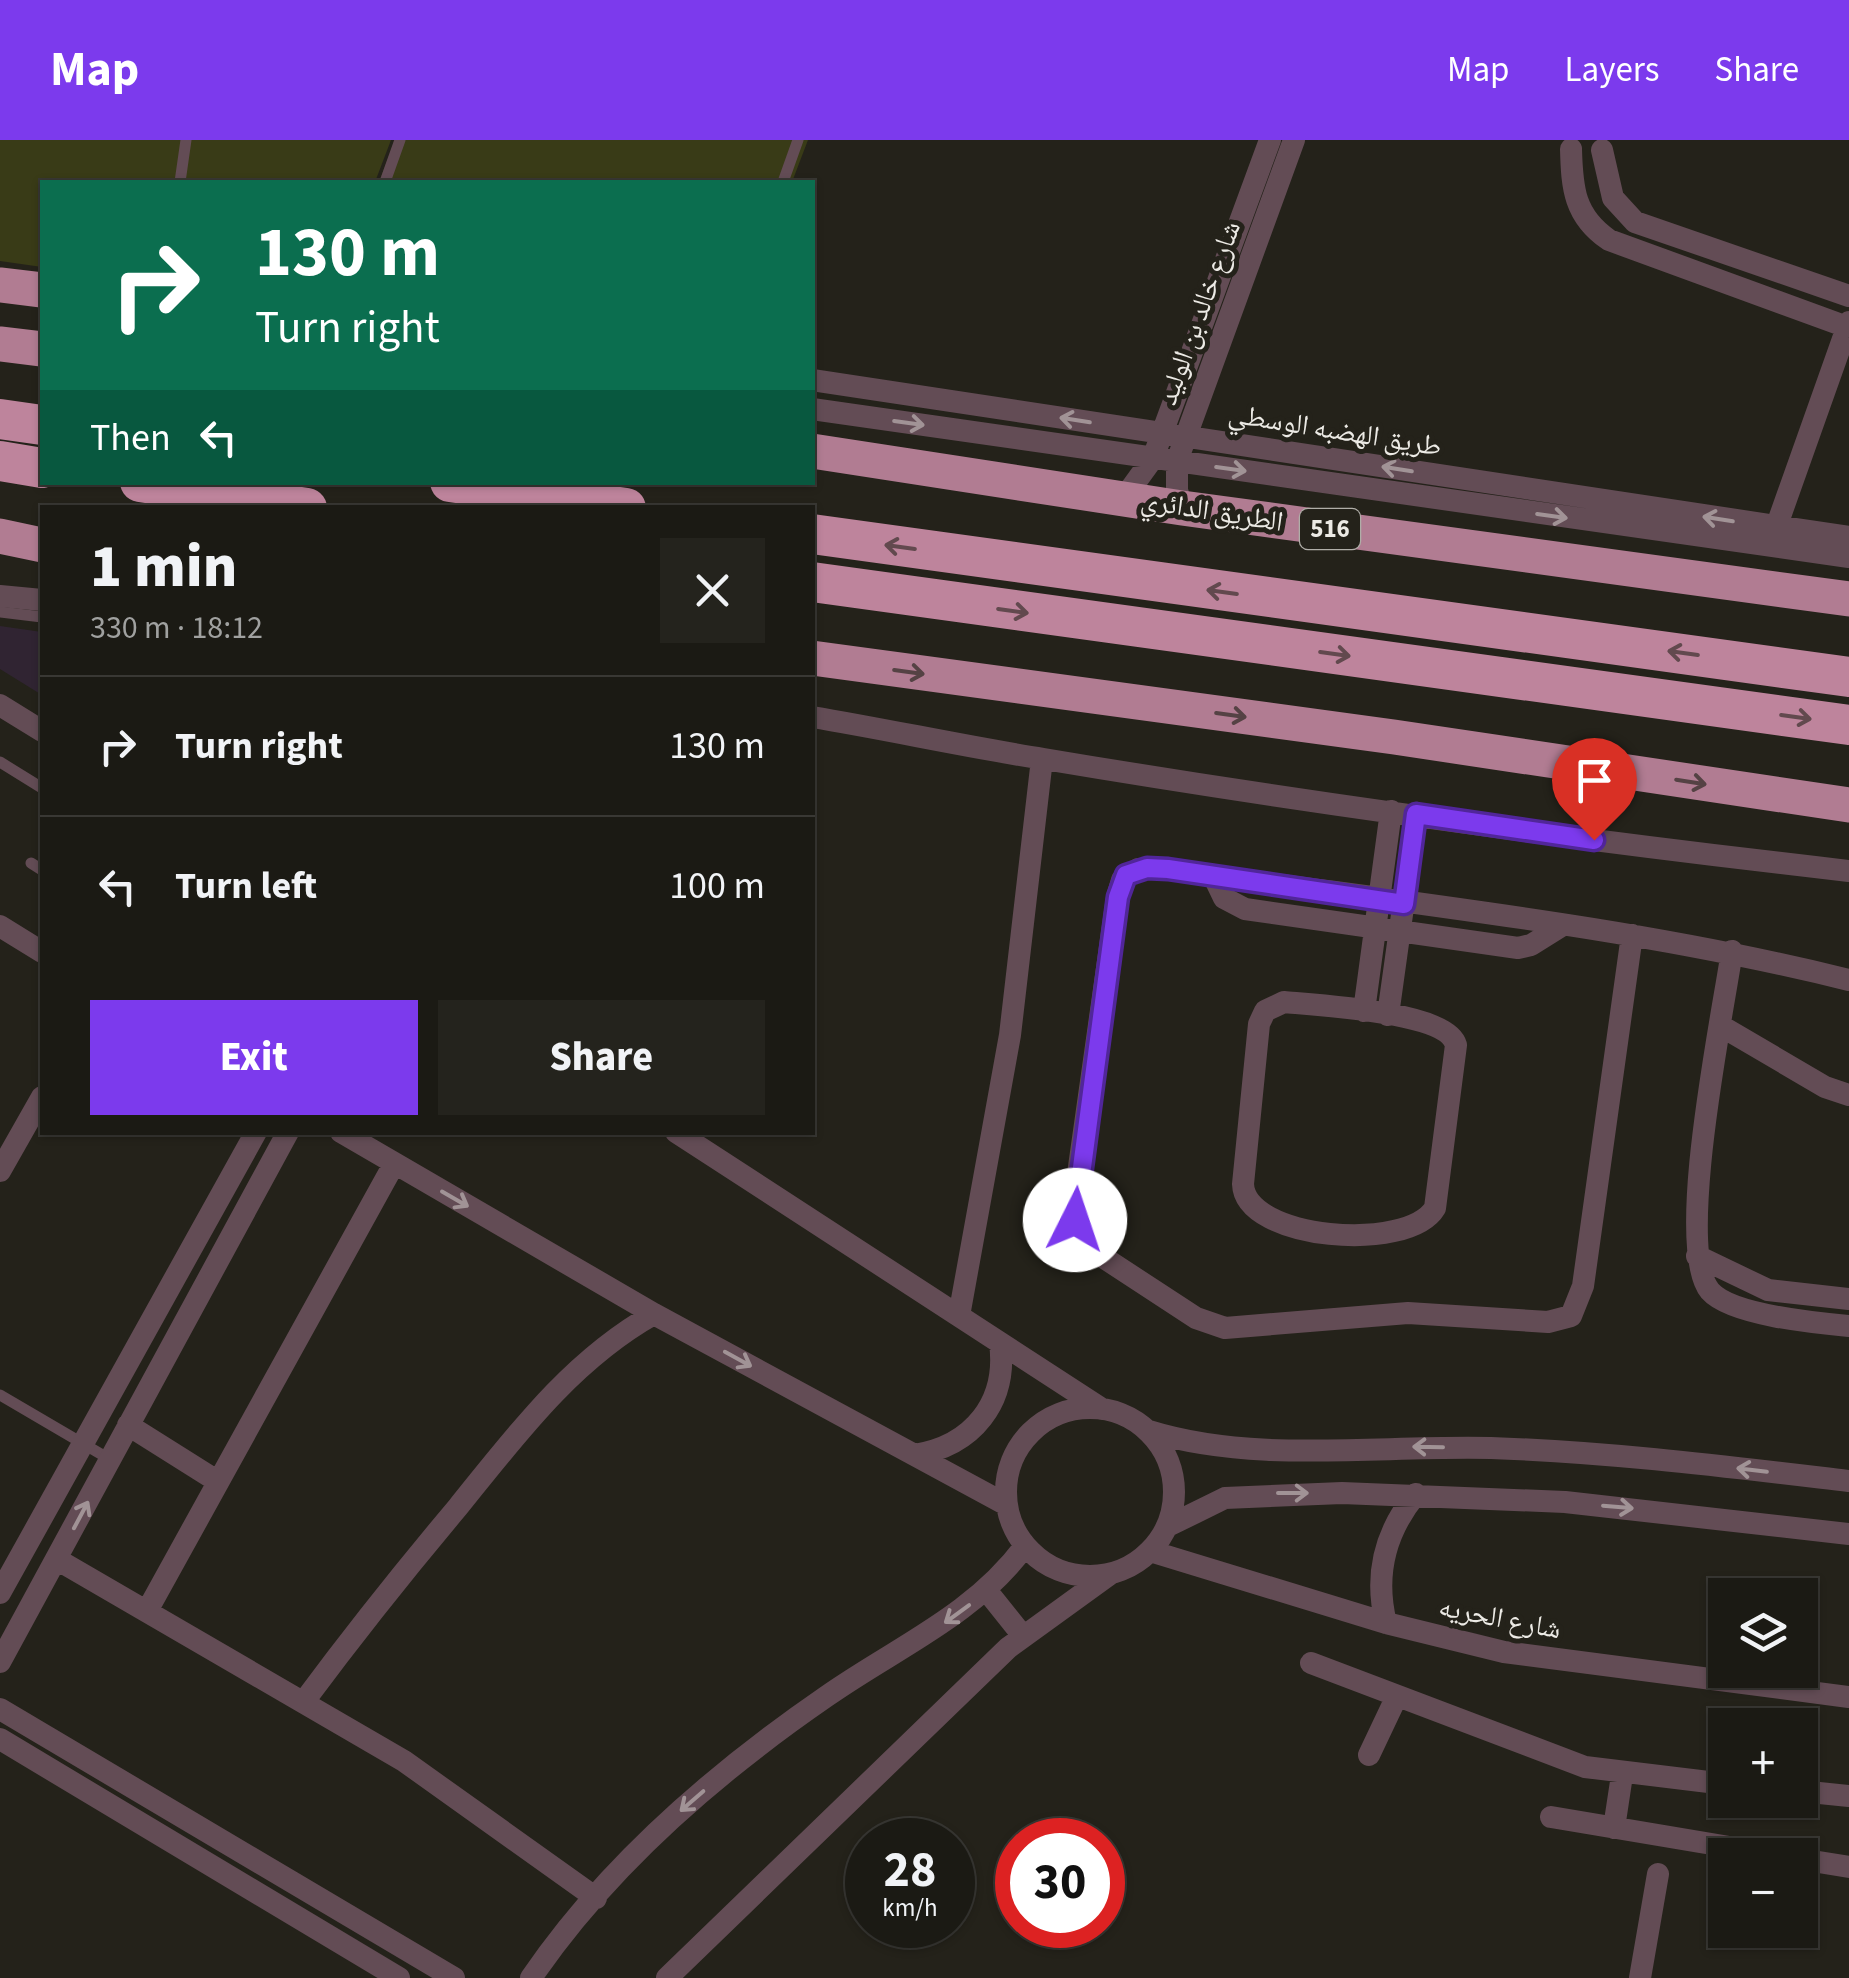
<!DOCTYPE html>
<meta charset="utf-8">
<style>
body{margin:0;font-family:"Source Sans 3","Noto Naskh Arabic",sans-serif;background:#24231d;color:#f1f3f6;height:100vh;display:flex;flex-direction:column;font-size:38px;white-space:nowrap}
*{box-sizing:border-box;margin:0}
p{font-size:32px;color:#a0a1a0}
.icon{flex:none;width:55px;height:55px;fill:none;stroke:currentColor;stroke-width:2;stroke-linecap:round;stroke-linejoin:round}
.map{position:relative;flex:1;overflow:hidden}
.side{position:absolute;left:40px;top:365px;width:775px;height:630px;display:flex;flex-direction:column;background:#1b1a14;border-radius:0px;box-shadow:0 2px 8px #0004,0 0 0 2px #393834}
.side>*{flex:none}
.top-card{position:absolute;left:40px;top:40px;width:775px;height:305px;border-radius:0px;box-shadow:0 2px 8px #0004,0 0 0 2px #393834;background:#0b6e4f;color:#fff;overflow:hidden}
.buttons{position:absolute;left:1708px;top:1438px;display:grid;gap:20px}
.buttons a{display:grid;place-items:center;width:110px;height:110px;border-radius:0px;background:#1b1a14;box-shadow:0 2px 8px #0004,0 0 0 2px #393834;font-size:50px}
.speed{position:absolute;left:845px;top:1678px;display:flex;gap:20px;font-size:50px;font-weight:700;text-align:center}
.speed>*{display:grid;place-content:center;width:130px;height:130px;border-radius:50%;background:#1b1a14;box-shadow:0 2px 8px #0004,0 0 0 2px #393834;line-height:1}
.speed small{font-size:25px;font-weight:400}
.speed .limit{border:15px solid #d22;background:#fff;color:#111}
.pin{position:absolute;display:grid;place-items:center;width:85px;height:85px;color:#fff;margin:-102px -42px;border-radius:50% 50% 50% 0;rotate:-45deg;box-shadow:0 0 10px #0007}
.pin .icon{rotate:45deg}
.me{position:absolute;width:110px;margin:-55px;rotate:4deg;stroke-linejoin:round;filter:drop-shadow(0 0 8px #0008)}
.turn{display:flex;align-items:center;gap:35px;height:210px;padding:0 50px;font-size:45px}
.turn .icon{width:130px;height:130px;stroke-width:2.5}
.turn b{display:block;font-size:70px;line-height:85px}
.then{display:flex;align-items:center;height:95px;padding:0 50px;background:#0003;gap:20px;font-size:38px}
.round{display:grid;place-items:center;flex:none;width:105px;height:105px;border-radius:0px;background:#24231d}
.head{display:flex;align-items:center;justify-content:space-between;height:170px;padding:0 50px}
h1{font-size:60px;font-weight:800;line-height:75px}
.primary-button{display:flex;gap:20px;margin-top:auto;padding:20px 50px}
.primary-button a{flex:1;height:115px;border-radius:0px;background:#7c3aed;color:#fff;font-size:40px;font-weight:800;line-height:115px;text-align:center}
.primary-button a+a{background:#24231d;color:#f1f3f6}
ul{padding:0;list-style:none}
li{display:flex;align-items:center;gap:30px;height:140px;padding:0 50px;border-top:2px solid #393834}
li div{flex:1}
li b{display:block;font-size:38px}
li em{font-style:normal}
header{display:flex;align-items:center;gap:60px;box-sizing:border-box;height:140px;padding:0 50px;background:#7c3aed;color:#fff}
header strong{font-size:48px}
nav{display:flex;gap:55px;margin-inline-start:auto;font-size:35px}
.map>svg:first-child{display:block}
.education{fill:#302432}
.park{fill:#393b17}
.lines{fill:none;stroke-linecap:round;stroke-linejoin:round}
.service{stroke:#634c55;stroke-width:11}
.minor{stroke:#634c55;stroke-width:22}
.trunk{stroke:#b17c92;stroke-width:35}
.motorway{stroke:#be849c;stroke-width:40}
.oneway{stroke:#a19396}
.oneway2{stroke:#62494e}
.oneway3{stroke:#554244}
.route-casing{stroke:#51269a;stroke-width:25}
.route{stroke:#7c3aed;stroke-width:18}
.labels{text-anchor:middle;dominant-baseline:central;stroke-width:10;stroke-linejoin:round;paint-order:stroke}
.shield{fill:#24221a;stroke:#b0aea8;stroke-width:2.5}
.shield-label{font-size:25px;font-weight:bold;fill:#eceae5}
.street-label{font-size:28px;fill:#eceae5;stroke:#24221a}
</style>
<header>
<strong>Map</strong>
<nav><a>Map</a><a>Layers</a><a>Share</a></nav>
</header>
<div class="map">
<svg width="1849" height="1838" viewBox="0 0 1849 1838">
<rect width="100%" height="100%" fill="#24221a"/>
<path class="education" d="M0,486L42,492V555L0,529Z"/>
<path class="park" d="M0,0H391L375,42H42V127L0,121Z
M395,0H808L792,42H379Z"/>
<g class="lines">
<path class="service" d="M180,42L186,0
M385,42L400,0
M783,42L798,0
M0,472L42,477
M0,622L42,648
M31,723L42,730
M0,1255L111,1320"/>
<path class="minor" d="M1571,9C1572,48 1574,76 1609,100L1847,187
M1602,10L1613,58L1635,82L1849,156
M812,240L1849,397
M812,269L1849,417
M1124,358L1153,318L1270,0
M1182,368L1177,350V321L1294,0
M1772,399L1849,182
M0,456L42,460
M0,565L42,591
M812,577C890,590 967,607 1044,619C1311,664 1580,700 1849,731
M1213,735L1224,758L1245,769L1518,808L1531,805L1563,785
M0,786L42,812
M1632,795L1583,1146L1571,1176L1548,1182L1408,1173L1225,1188L1196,1178L1089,1108L1078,1091L1075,1055L1117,757L1122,740L1138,729H1168C1395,762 1626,785 1849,840
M1732,811C1723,873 1674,1108 1710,1151C1731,1175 1816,1183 1849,1186
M1284,862C1317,865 1447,872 1456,905L1435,1068C1408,1113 1245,1100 1243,1044L1259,884L1265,871Z
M1364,871L1391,671
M1388,875L1416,674
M1721,886L1825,947L1849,955
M341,992L654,1174L1007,1365
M676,992L1102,1269
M0,1031L42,957
M1697,1116L1768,1150L1849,1159
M959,1176L1010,895L1042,619
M1006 1352a84 84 0 1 1 168 0a84 84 0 1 1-168 0Z
M128,1285L217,1341
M1149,1291C1255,1324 1380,1305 1491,1308C1611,1312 1730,1327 1849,1341
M914,1315C973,1306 1008,1262 1000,1203
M1168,1386L1225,1358L1342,1353L1565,1362L1849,1394
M1150,1411L1386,1483L1504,1512L1849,1557
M58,1420L404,1621L596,1758
M987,1451L1023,1496
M0,1453L256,992
M147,1471L394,1024
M1386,1483C1374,1435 1385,1392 1416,1354
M0,1522L288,992
M1311,1523L1585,1627L1725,1644
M305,1560C354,1494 405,1430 458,1367C516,1295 572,1220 654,1174
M0,1569L454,1838
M0,1599L399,1838
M1369,1615L1396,1558
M1800,1651L1849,1656
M1551,1677L1777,1715
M1614,1688L1622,1635
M1800,1719L1849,1727
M531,1838C608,1725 715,1633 827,1556C897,1507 973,1476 1025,1406
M667,1838L1008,1508L1110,1434
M1640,1838L1658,1734"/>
<path class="trunk" d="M0,145L42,150
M0,204L42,209
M812,311L1182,368L1849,459
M0,396L42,405
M812,518L1394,597L1849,665"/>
<path class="motorway" d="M0,279L42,285
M0,321L42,328
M140,342L307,368
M450,342L626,368
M812,394L1849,537
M812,442L1849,585"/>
</g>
<defs><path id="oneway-shaft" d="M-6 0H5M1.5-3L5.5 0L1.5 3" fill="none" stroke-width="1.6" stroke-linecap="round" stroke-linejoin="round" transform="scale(2.5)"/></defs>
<g class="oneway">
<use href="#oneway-shaft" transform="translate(1075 280) rotate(-171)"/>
<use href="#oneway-shaft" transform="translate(909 283) rotate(8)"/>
<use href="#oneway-shaft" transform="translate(1231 329) rotate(8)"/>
<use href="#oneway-shaft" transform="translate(1397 329) rotate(-171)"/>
<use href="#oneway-shaft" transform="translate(1552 376) rotate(8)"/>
<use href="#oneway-shaft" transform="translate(1718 379) rotate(-171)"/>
<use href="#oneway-shaft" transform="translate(455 1059) rotate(30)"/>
<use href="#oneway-shaft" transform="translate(738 1219) rotate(29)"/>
<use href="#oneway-shaft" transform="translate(1428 1307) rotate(-179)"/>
<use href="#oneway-shaft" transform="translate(1752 1330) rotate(-173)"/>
<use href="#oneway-shaft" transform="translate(1293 1353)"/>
<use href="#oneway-shaft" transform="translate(1618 1367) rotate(5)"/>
<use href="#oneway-shaft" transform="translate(81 1375) rotate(-62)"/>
<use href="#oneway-shaft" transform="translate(957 1474) rotate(144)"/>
<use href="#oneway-shaft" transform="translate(692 1661) rotate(139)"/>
</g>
<g class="oneway2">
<use href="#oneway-shaft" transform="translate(900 407) rotate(-172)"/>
<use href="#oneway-shaft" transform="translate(1222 452) rotate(-172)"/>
<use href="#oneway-shaft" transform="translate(1013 471) rotate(8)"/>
<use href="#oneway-shaft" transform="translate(1683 513) rotate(-172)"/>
<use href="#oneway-shaft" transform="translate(1335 514) rotate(8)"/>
<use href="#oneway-shaft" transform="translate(1796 577) rotate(8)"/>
</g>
<g class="oneway3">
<use href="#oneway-shaft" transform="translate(909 532) rotate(8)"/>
<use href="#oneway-shaft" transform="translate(1231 575) rotate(8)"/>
<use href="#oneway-shaft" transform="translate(1691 642) rotate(9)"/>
</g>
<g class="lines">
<defs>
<path id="route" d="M1075,1080L1118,757L1126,735L1147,728L1168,729L1404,764L1416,674L1594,700"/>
</defs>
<use href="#route" class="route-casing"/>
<use href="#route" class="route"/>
</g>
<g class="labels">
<rect class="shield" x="1300" y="369" width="60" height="40" rx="8"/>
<g class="shield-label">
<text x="1330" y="389">516</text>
</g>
<g class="street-label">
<text transform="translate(1199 173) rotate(-70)">شارع خالد بن الوليد</text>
<text transform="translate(1335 290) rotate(9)">طريق الهضبه الوسطي</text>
<text transform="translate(1212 371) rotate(9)">الطريق الدائري</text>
<text transform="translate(1500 1478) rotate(11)">شارع الحريه</text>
</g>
</g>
</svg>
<div class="buttons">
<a><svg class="icon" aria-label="layers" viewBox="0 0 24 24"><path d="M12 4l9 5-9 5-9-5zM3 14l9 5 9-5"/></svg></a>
<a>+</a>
<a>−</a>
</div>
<div class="speed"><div>28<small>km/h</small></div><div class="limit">30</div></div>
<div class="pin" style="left:1594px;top:700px;background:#d93025"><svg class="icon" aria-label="arrive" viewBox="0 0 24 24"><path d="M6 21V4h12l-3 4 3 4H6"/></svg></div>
<svg class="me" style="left:1075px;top:1080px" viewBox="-20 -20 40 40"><circle r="19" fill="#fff"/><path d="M0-13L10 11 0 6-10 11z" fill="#7c3aed"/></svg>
<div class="top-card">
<div class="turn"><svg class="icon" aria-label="right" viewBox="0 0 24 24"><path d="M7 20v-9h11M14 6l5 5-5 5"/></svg><div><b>130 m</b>Turn right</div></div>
<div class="then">Then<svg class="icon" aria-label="left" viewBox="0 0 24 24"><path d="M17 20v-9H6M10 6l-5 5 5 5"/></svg></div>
</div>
<section class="side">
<div class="head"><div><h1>1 min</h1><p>330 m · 18:12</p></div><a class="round"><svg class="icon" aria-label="close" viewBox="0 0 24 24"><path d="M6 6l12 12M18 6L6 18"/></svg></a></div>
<ul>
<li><svg class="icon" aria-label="right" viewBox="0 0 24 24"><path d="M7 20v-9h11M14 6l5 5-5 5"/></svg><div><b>Turn right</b></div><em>130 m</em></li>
<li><svg class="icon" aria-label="left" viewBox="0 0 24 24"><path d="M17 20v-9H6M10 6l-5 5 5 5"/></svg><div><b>Turn left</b></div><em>100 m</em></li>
</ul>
<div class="primary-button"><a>Exit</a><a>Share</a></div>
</section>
</div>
